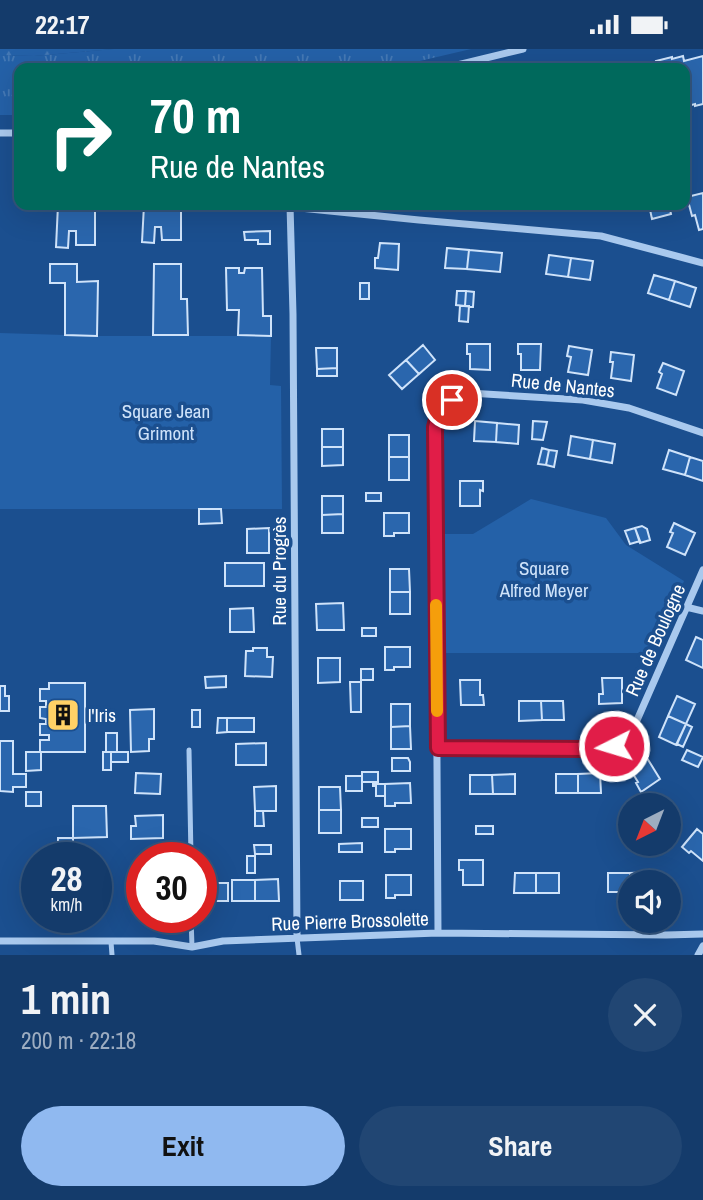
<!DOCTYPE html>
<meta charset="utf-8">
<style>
body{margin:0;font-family:"Archivo Narrow",sans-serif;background:#214673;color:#f1f3f6;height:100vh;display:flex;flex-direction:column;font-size:26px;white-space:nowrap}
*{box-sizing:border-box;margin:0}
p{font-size:23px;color:#9dadc1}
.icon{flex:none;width:38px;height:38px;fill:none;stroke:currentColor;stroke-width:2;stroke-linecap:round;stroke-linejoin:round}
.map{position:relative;height:906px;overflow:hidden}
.panel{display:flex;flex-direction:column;background:#143b6b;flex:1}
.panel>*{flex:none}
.banner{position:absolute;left:14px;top:14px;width:676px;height:147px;border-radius:14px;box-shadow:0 7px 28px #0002,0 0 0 2px #33557e;background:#00695c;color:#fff;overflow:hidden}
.needle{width:46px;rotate:222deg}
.buttons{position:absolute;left:618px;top:744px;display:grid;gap:14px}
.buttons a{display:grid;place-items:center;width:63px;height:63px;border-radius:50%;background:#143b6b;box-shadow:0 7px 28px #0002,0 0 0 2px #33557e;font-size:35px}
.speed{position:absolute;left:21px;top:793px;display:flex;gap:14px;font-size:35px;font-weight:700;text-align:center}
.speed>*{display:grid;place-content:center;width:91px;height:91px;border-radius:50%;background:#143b6b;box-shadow:0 7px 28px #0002,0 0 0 2px #33557e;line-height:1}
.speed small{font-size:18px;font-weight:400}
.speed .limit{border:10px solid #d22;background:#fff;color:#111}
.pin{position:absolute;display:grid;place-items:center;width:60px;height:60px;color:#fff;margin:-30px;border:4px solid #fff;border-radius:50%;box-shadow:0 2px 7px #0007}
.me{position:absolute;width:77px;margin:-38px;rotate:265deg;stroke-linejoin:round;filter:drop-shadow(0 0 5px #0008)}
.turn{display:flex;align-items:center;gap:24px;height:147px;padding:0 21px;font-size:32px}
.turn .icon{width:91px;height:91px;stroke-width:2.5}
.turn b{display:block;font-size:49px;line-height:60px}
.round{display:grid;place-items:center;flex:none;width:74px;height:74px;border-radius:37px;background:#214673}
.overview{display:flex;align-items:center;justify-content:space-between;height:119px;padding:0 21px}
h1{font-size:42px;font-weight:700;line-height:52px}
.cta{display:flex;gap:14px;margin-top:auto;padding:14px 21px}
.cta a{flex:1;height:80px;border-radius:42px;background:#90b9f0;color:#111;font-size:28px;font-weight:700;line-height:80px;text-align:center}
.cta a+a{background:#214673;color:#f1f3f6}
.status{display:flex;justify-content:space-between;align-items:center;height:49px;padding:0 35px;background:#143b6b;direction:ltr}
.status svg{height:19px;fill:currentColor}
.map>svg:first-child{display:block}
.grass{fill:url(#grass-tufts)}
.forest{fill:url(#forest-firs)}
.park{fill:#2461a8}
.building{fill:#2a66ad;stroke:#cfe3fa;stroke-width:2}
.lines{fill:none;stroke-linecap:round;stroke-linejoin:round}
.lane{stroke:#a9c9ee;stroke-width:5}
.street{stroke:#a9c9ee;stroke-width:7}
.route-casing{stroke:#92132f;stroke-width:18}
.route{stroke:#e11d48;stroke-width:12}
.slow{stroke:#f59e0b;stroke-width:12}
.labels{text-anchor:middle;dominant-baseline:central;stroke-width:7;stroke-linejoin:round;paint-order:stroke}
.street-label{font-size:19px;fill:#fff;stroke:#1b4f8f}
.park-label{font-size:19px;fill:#cfe3fa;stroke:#1b4f8f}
.poi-label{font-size:19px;fill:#fff;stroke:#1b4f8f;text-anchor:start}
</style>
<div class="status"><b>22:17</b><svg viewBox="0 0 49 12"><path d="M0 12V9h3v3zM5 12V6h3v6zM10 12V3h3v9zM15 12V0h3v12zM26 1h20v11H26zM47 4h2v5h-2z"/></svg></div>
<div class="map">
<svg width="703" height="906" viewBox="0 0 703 906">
<defs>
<pattern id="grass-tufts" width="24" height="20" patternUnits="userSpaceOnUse" patternTransform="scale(1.75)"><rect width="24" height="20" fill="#2461a8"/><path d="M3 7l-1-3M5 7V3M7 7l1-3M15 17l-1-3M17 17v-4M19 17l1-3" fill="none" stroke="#4579b5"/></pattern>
<pattern id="forest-firs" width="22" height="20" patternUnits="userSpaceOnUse" patternTransform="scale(1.75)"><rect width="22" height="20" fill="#2461a8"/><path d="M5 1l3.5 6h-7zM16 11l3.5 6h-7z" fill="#4579b5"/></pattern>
</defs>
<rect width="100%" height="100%" fill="#1b4f8f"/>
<path class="grass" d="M114,0H471L390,19H19V66H0V6L34,7Z"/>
<path class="forest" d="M0,0H114L34,7L0,6Z"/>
<path class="park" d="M0,284L97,287H271L270,336L281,337L282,460H0Z
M531,450L606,469L626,496L684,532L655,604H445L443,485H473Z"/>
<path class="building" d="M683,7L684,12L703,7V55L695,57V55L684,58V19H657L656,12L672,8V10Z
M703,144V180L699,181L695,166L692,167L687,148Z
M58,156H95V196H76V182H69L68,199L56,198Z
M144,156H181V191H162L161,178H155L154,194L142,193Z
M649,156H669L671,165L652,170Z
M270,182V195H258V191H245L244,183Z
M380,194L399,195L398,221L375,219V209H378Z
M447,199L469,201L467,220L445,219Z
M469,201L502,204L500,223L467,220Z
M549,206L571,209L568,228L546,225Z
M571,209L593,212L590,231L568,228Z
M50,215H77V233L98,232L97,287L65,286V234H50Z
M154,215H181V250H187L188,286H153Z
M226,219H239V224H244L245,219H262L263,267H271V287L238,286L239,261H227Z
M654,226L675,232L669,251L648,244Z
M675,232L696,239L690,258L669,251Z
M360,234H369V250H360Z
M457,242H466L465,257L456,256Z
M466,242L474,243L473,258L465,257Z
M460,257H469L468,273L459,272Z
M467,295H490V321L470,320V305H467Z
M518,295H541L540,321H521V305H518Z
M423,296L435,311L419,325L406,311Z
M569,297L592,301L588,326L568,323L571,308L567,307Z
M316,299H337V319L317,320Z
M611,303L634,306L631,332L611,329L613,313H610Z
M406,311L419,325L402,340L389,326Z
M663,314L684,322L676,346L657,339L662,325L659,323Z
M337,319V327H317V320Z
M475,372L497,374L496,393L474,392Z
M533,372L547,373L543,391L532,390Z
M497,374L519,376L518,395L496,393Z
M322,380H343V398H322Z
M389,386H409V408H389Z
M571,387L593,391L590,410L568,406Z
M593,391L615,395L612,414L590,410Z
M322,398H343V416L322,417Z
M542,399L549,401L546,416L538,415Z
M549,401L557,402L554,418L546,416Z
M669,401L690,408L685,426L663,420Z
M389,408H409V431H389Z
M690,408L703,412V432L685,426Z
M460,432H483V442L480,441V457H460Z
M366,444H381V452H366Z
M322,447H343V465L322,466Z
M199,460H221L222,474L199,475Z
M384,464H409V484H394V487H384Z
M343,465V484H322V466Z
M674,474L695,484L685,506L667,498L673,484L670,483Z
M642,477L647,480L650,491L640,494L635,479Z
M269,479V504H247V480Z
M635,479L640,492L630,495L625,482Z
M225,514H264V537H225Z
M390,520H409L410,543H390Z
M390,543H410V565H390Z
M343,554L344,581H317L316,555Z
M253,559L254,583H230V560Z
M362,579H376V587H362Z
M696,588L703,591V619L686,611Z
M385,598H410V618H394V621H385Z
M253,599H267V608H273L272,628L245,627L246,602H253Z
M318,609H340V633L318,634Z
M361,620H373V631H361Z
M226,627V638L206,639L205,628Z
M602,629H622V654L599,655V645H603Z
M460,631H480V646H483L484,656H461Z
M350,633H361V663H351Z
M49,634H85V703H40V691H49V686H40V675H46V670L40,669V658H46V652H40V640H49Z
M0,637H5V647H9V662H0Z
M677,647L695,655L686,675L668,667Z
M519,652H541L542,671L519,672Z
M541,652H563L564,671H542Z
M391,655H410V677L391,678Z
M154,660V690H149V702L131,703L130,661Z
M192,661H200V678H192Z
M668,667L686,675L676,696L659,688Z
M218,669H227V683L217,684Z
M227,669H254V683H227Z
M686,675L692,678L683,698L677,695Z
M410,677L411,700H391V678Z
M106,684H117V703H106Z
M0,692H13V725H26V738H13V743L0,742Z
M266,694V716H236V695Z
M687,701L703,708L698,718L682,711Z
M26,703H41V721L26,722Z
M103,703H111V721H103Z
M111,703H128V713H111Z
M392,709H408L410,713V722H392Z
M647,709L660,730L641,743L636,734L638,733L630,720Z
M362,723H378V733H362Z
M136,724L161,725L160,745L135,744Z
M600,724L601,744H578V725Z
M515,725V745H493L492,726Z
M556,725H578V744H556Z
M470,726H492L493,745H470Z
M346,727H362V742H346Z
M410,734L411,754H395V757H385V735Z
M373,735H385V747H376V737H373Z
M276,737V762H255L254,738Z
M319,738H340L341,761H319Z
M26,743H41V757H26Z
M73,757H106L107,788L73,789Z
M319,761H341V784H319Z
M255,762H263L264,777H255Z
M163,766V789L131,790V777H136L135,767Z
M362,769H378V778H362Z
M476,777H493V785H476Z
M385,780H411V800H395V803H385Z
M697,780L703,785V812L691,802L689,804L682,798Z
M58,789H73V800H58Z
M362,794V803H339V795Z
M254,796H271V805H255Z
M247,807H255V824H247Z
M459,811H483V836H463V821H459Z
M653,823V833H630V824Z
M515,824H536V844H514Z
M536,824H559V844H536Z
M608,824H630V843H608Z
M386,826H411V846H395V849H386Z
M278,830L279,852H255V831Z
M232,831H255V852H232Z
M340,832H363V851H340Z
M206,834H228V852H206Z"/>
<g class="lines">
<path class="lane" d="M189,701L191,808
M191,868L192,898
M297,889L299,906
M111,893L112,906"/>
<path class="street" d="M445,19L523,0
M0,84H19
M290,156L293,265L297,889
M290,158L419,171L601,187L703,214
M686,558L703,562
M437,699L590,700C614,697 618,697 634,678L703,521
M438,884L435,378L440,363L452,351L469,344L583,351L629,359L703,384
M0,892H154L192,898L223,892L438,884L666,886L703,885
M698,906L703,897"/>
</g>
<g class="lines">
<defs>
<path id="route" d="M452,351L439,363L435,378L438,699L590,700L614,697"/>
</defs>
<use href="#route" class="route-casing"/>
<use href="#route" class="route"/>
<path class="slow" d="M436,556L437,662"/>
</g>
<defs>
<symbol id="building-square" viewBox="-11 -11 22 22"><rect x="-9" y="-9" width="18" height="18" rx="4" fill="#ffd166" stroke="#1b4f8f"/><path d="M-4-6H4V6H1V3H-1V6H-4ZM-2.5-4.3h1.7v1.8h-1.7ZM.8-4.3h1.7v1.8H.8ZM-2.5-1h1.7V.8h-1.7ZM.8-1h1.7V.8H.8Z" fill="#111"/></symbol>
</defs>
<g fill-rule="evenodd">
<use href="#building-square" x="44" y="647" width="38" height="38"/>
</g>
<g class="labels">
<g class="street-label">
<text transform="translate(563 336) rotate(6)">Rue de Nantes</text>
<text transform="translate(279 522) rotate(-90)">Rue du Progrès</text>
<text transform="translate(655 591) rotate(-66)">Rue de Boulogne</text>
<text transform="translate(350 872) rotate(-2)">Rue Pierre Brossolette</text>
</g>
<g class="park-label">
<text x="166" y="362">Square Jean<tspan x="166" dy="22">Grimont</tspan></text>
<text x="544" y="519">Square<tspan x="544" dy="22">Alfred Meyer</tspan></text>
</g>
<g class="poi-label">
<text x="88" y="666">l'Iris</text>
</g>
</g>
</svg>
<div class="buttons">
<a><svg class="needle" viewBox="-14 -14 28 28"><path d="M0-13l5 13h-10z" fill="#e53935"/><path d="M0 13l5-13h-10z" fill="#9dadc1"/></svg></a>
<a><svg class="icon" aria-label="sound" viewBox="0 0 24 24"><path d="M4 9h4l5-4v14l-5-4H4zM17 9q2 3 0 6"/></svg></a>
</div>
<div class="speed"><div>28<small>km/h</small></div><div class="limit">30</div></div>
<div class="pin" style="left:452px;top:351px;background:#d93025"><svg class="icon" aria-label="arrive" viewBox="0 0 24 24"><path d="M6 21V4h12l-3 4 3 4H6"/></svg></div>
<svg class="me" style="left:614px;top:697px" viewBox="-20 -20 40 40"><circle r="17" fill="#e11d48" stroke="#fff" stroke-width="3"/><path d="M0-11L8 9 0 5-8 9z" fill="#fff"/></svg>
<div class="banner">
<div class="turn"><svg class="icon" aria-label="right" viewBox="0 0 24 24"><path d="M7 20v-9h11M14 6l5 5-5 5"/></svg><div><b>70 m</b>Rue de Nantes</div></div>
</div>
</div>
<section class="panel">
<div class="overview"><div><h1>1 min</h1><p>200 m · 22:18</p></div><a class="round"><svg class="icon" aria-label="close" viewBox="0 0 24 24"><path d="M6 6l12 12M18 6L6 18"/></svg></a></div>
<div class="cta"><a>Exit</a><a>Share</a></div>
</section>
